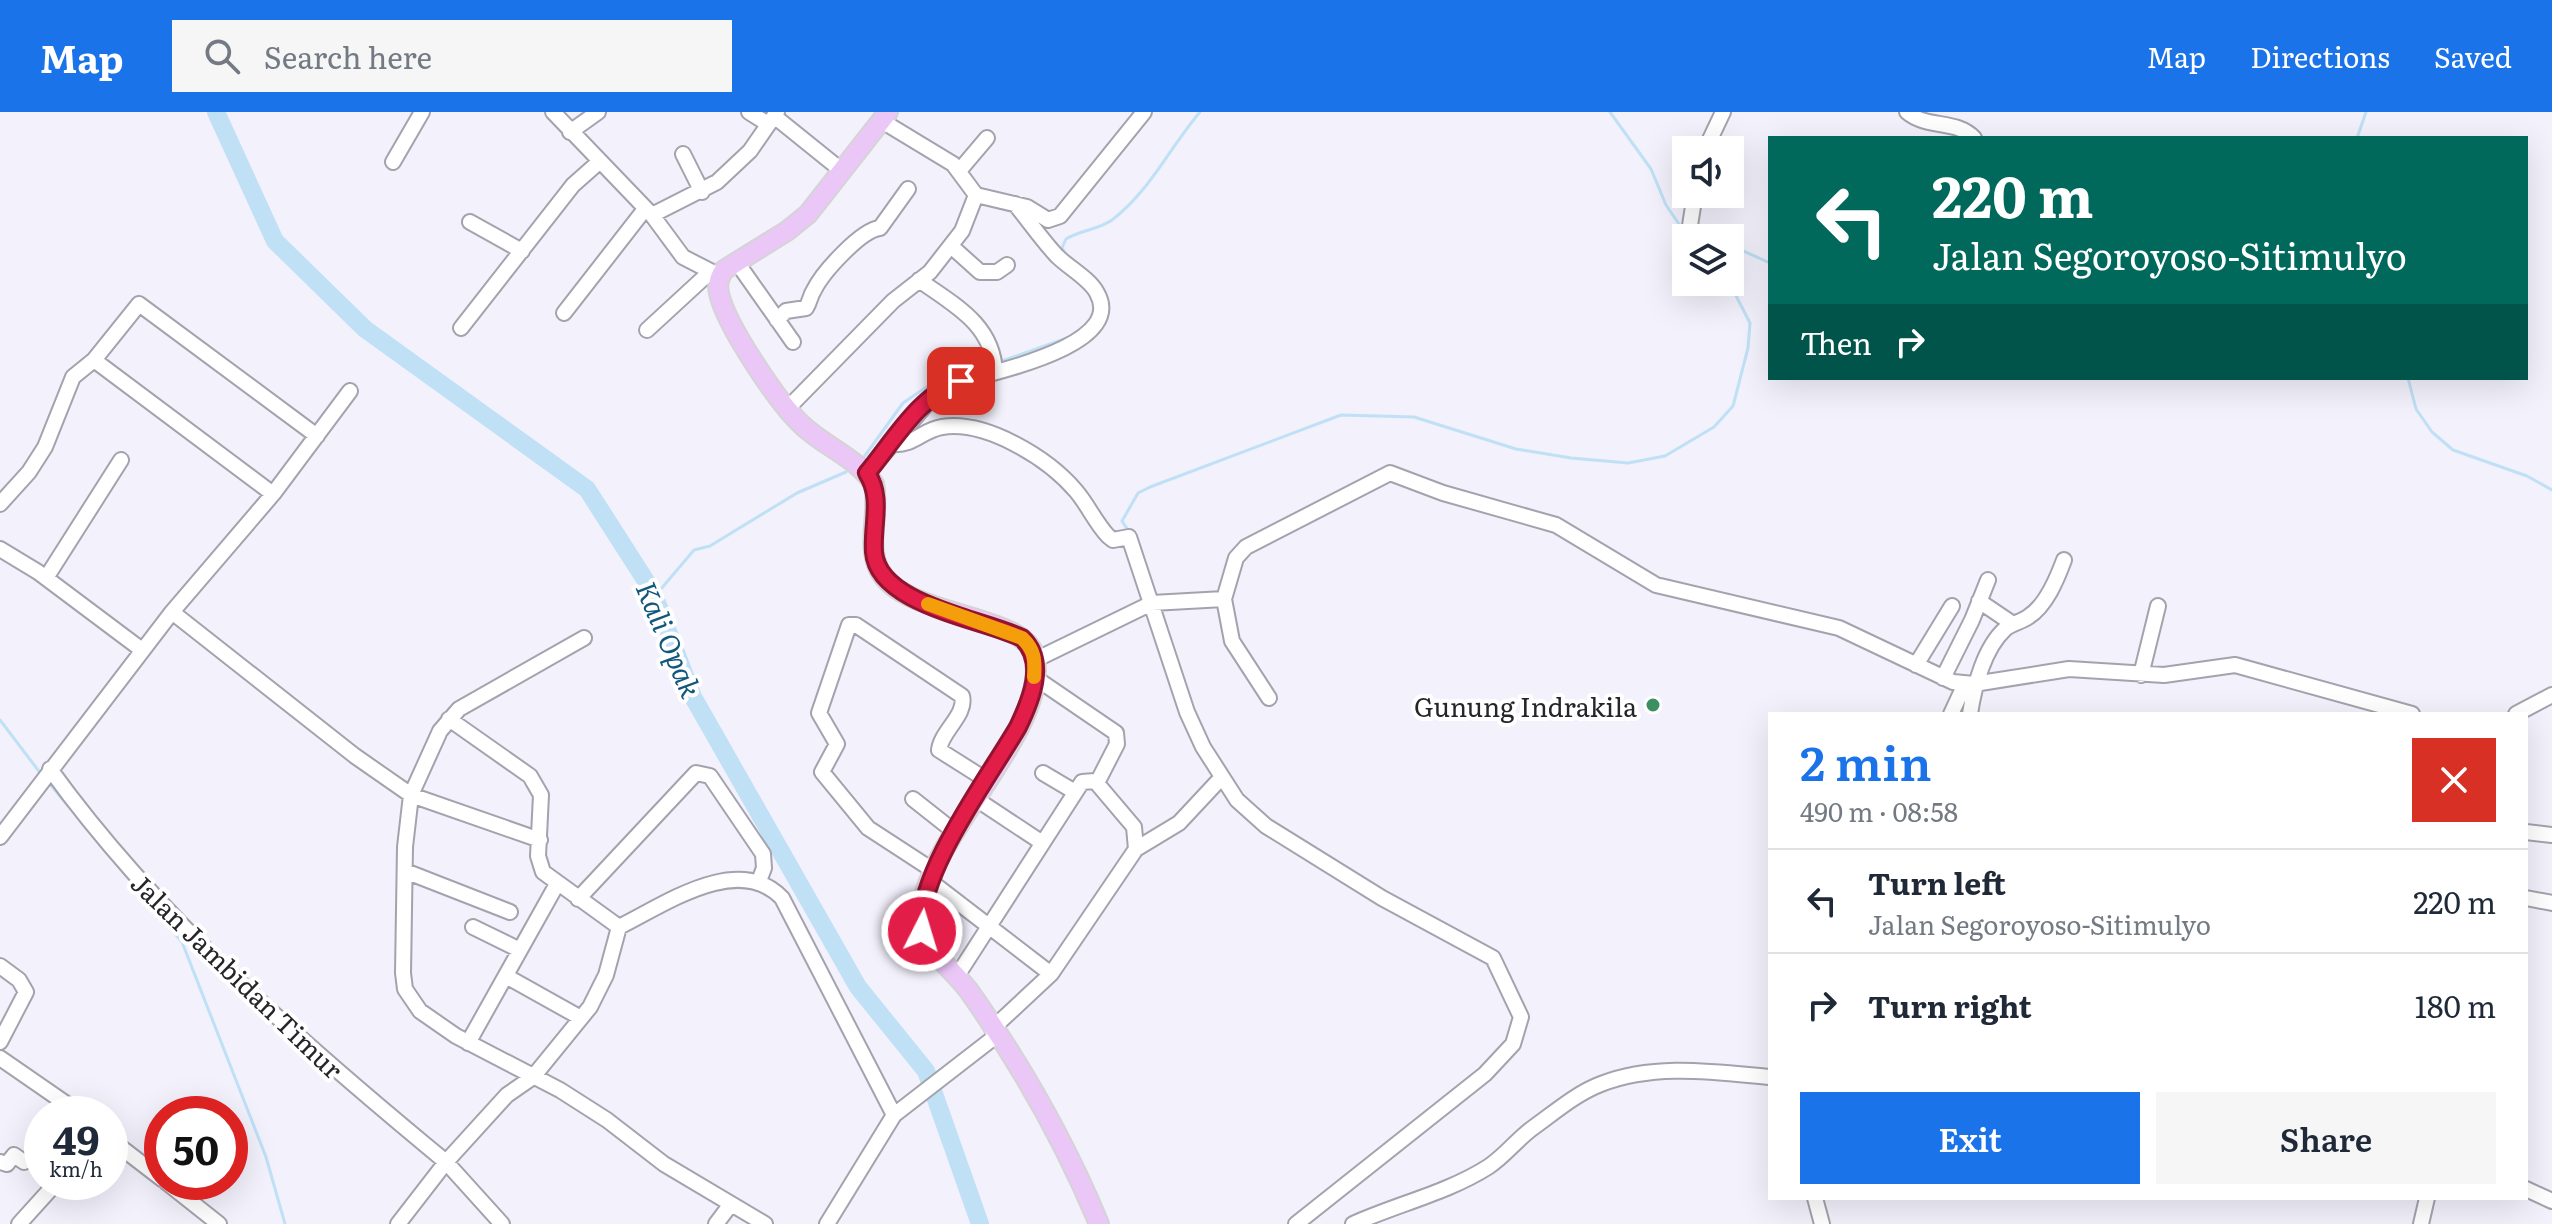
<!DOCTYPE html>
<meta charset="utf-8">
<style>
body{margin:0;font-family:Literata,serif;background:#f6f6f7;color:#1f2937;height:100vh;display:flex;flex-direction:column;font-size:30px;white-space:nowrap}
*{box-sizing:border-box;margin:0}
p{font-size:26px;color:#747a83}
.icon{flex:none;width:44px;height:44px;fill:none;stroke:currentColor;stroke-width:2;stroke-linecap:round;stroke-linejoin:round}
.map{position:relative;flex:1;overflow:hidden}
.side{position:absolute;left:1768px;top:600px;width:760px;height:488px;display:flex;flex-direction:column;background:#fff;border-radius:0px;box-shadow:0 8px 32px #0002}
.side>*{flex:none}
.guide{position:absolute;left:1768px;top:24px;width:760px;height:244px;border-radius:0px;box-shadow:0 8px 32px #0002;background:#00695c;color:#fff;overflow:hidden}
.fabs{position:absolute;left:1672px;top:24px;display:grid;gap:16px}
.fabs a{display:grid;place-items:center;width:72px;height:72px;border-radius:0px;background:#fff;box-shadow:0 8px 32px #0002;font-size:40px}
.speed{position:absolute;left:24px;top:984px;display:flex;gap:16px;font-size:40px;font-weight:700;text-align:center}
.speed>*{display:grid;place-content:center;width:104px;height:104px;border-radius:50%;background:#fff;box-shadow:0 8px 32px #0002;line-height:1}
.speed small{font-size:20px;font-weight:400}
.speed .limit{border:12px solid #d22;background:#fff;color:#111}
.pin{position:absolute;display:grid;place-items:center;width:68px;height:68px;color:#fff;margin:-34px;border-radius:16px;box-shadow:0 4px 12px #0006}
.me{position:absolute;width:88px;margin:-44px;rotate:5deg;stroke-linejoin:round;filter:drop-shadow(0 0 6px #0008)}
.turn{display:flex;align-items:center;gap:28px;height:168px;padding:0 32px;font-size:36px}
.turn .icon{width:104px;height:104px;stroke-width:2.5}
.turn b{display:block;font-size:56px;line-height:68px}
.then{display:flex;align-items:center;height:76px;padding:0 32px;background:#0003;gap:16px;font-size:30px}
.round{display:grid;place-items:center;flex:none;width:84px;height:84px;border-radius:0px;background:#f6f6f7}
.overview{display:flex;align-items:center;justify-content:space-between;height:136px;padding:0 32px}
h1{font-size:48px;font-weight:600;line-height:60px;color:#1a73e8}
.action{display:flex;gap:16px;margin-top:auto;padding:16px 32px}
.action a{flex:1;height:92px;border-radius:0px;background:#1a73e8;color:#fff;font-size:32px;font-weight:600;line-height:92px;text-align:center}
.action a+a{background:#f6f6f7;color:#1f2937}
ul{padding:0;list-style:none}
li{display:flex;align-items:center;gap:24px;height:104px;padding:0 32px;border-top:2px solid #e0e1e3}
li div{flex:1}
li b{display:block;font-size:30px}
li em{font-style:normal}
header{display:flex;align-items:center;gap:48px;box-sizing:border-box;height:112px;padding:0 40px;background:#1a73e8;color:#fff}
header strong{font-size:38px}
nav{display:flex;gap:44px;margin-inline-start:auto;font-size:28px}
.search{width:560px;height:72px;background:#f6f6f7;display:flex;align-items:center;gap:20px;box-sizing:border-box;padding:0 28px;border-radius:0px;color:#747a83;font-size:30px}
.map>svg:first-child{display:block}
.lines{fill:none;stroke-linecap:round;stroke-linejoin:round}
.stream{stroke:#bfe0f5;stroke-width:3}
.river{stroke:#bfe0f5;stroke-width:18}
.minor-casing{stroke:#a4a3ad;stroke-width:18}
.major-casing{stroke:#d4d4d4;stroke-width:22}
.minor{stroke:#fff;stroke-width:14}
.major{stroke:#ebc7f8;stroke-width:18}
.route-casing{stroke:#92132f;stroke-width:20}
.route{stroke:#e11d48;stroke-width:14}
.slow{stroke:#f59e0b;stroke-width:14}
.poi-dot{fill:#3c8f60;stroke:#fff;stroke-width:3}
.labels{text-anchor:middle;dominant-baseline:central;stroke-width:8;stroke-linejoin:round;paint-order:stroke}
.poi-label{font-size:26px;fill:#26262a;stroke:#fff;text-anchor:end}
.street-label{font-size:26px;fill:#26262a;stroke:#fff}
.water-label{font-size:28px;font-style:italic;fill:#11587b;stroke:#fff}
</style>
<header>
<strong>Map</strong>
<div class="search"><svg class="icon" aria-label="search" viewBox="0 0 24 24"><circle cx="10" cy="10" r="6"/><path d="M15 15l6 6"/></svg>Search here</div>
<nav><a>Map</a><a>Directions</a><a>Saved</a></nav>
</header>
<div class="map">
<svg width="2552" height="1112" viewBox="0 0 2552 1112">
<rect width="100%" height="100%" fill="#f2f1fc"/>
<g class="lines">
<path class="stream" d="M1610,0L1651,57L1666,93L1683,118
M2357,26L2366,0
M1694,119L1716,126
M1730,133L1770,151
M1071,149L1062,136L1066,127C1080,118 1098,118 1112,108C1150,79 1170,35 1200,0
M999,250L1070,225
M2098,266H2132
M2408,266L2416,297L2432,320L2453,338L2527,364L2552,378
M864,345L903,291L940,266L987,252
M1130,421L1122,409L1138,381L1150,375L1341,303L1414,305L1516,337L1571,346L1628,351L1665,344L1714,315L1733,294L1748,236L1750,211L1729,170
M655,484L694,438L710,434L797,381L846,360
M1161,497L1176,547
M0,608L41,662
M49,671L85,714
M97,729L182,830L266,1045L285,1112
M1501,849L1522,892"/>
<path class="river" d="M216,0L275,129L365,217L587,377L653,480L693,585L858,875L926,959L980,1112"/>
<defs>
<path id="minor" d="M553,0L652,103L683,145L720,164
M749,0L768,12
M1907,0C1927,17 1956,7 1974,26
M774,4L841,58
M882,9L953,52L976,83L1027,95L1048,108L1060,104L1144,0
M570,20L598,0
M1705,38L1723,0
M683,42L702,80
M393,50L422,0
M959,59L987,26
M652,103L717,70L750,39L777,0
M470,110L522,139
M1688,126L1695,82
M951,134L980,160H997L1007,153
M736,149L793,230
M919,168C954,193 993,212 995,260
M564,201L645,97
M777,208L786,199L806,196C810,190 810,184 814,178C823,160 861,118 880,116L908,77
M461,216L573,73L599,50
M647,218L710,160
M94,248L273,382
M787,297L893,189L930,160L962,119L976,83
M892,332C914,334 922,318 942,315C986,308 1048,346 1076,379C1088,393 1095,410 1108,424L1113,428L1129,425L1187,600L1203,635L1237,688L1266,714L1382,786L1493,846L1521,905L1513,932L1485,962L1296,1112
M867,361L937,280L949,273C982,262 1128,236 1097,181C1090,167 1069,156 1057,144C1042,128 1029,109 1015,92
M0,392L29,360L45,335L73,265L94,248L139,192L317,324
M0,437L38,460L142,538
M46,466L121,348
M1224,487L1232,529L1269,586
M1979,489L2013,512
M172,500L355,644L411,683L405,735L403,861L405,877L420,899L456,924L560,978L607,1008L664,1052L765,1112
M1035,548L1152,491L1224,487L1236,446L1246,435L1390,361L1443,381L1556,413L1656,473L1839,516L1953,570L1974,572L2069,557L2164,563L2235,553L2412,602
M1916,553L1952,494
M2141,563L2158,494
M1034,565L1116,621L1117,632L1097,671
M1943,566L1972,508L1988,468
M1951,602L1965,572
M1970,602C1974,575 1984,536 2005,517C2012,511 2021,510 2028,505C2046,494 2057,467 2064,448
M2516,602L2552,583
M449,607L530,664L541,683L538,744L543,760L619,815
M50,657C159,808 303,932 446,1050L507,983L533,965L590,895L606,863L619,815C664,793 738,740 782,786L894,1003
M1043,661L1075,680
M913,687L956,721
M976,687L1041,730
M2526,720L2552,723
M0,725L172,500L273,382L350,279
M540,728L411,683L440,619L459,597L584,526
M1136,737L1179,711L1222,665
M405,759L510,800
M934,759L868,716L822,660L837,632L819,601L849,513H856L962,584C967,603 941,619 939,638L988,669
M930,769L1051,862
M2526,786L2552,791
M578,787L696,661L710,664L763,742L764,756L759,769
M473,815L520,838
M0,854L19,868L26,880L0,930
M506,864L581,906
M957,864L1082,670L1095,669L1134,715L1136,737L1051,862L992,917
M468,931L557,772
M0,946L81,1002
M110,1027L162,1067
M0,1050L7,1052L14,1043L24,1050
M166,1070L219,1112
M2526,1077L2552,1089
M1815,1086L1822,1112
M19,1112L57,1070
M398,1112L446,1050L502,1112
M716,1112L731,1092
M827,1112L894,1003L996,924
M1353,1112C1397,1092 1447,1081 1488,1055C1505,1044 1517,1027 1534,1015C1555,1000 1577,981 1601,972C1655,951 1714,960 1770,965
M2421,1112L2427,1086"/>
<path id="major" d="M888,0L808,102L787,119L724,158C719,165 717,173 719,181C725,212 779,292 802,313C825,335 856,345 874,372C880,401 865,435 881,461C908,506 1027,501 1035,546C1048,622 924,726 921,804C919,834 953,857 969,879C1020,951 1065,1030 1099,1112"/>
</defs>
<use href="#minor" class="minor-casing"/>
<use href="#major" class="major-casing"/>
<use href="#minor" class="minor"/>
<use href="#major" class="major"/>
</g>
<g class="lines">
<defs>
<path id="route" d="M922,819C915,764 989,665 1018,615C1031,588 1047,550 1022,526C983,507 878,493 874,440C872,412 883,386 867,361C893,330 920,282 961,269"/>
</defs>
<use href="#route" class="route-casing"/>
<use href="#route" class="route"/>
<path class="slow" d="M928,492L1022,526C1035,538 1035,548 1034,565"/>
</g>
<circle class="poi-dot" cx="1653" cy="593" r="8"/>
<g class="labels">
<g class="poi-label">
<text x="1637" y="593">Gunung Indrakila</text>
</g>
<g class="street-label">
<text transform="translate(238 863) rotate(44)">Jalan Jambidan Timur</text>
</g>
<g class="water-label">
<text transform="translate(670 527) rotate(67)">Kali Opak</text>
</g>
</g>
</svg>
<div class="fabs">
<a><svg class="icon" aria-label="sound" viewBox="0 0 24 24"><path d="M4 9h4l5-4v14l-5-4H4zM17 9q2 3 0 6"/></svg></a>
<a><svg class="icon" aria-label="layers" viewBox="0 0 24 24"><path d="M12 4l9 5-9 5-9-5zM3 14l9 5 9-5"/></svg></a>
</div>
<div class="speed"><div>49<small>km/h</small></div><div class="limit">50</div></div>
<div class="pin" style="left:961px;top:269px;background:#d93025"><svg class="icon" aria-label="arrive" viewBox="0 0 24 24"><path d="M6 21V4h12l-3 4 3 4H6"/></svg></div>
<svg class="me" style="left:922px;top:819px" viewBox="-20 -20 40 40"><circle r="17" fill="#e11d48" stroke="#fff" stroke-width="3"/><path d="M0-11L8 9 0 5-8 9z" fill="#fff"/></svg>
<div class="guide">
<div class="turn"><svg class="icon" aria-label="left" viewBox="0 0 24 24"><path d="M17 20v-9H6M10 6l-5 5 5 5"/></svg><div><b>220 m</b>Jalan Segoroyoso-Sitimulyo</div></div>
<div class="then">Then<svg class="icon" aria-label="right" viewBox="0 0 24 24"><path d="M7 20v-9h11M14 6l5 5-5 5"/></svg></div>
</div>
<section class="side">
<div class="overview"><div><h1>2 min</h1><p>490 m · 08:58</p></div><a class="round" style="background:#d93025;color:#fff"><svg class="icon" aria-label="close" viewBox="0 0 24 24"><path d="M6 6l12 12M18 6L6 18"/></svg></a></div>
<ul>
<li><svg class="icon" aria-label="left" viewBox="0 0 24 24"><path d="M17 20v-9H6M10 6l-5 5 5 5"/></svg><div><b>Turn left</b><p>Jalan Segoroyoso-Sitimulyo</p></div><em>220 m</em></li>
<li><svg class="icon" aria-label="right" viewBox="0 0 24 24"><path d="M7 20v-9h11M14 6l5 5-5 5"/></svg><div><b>Turn right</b></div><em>180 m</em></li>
</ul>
<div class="action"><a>Exit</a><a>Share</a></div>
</section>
</div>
